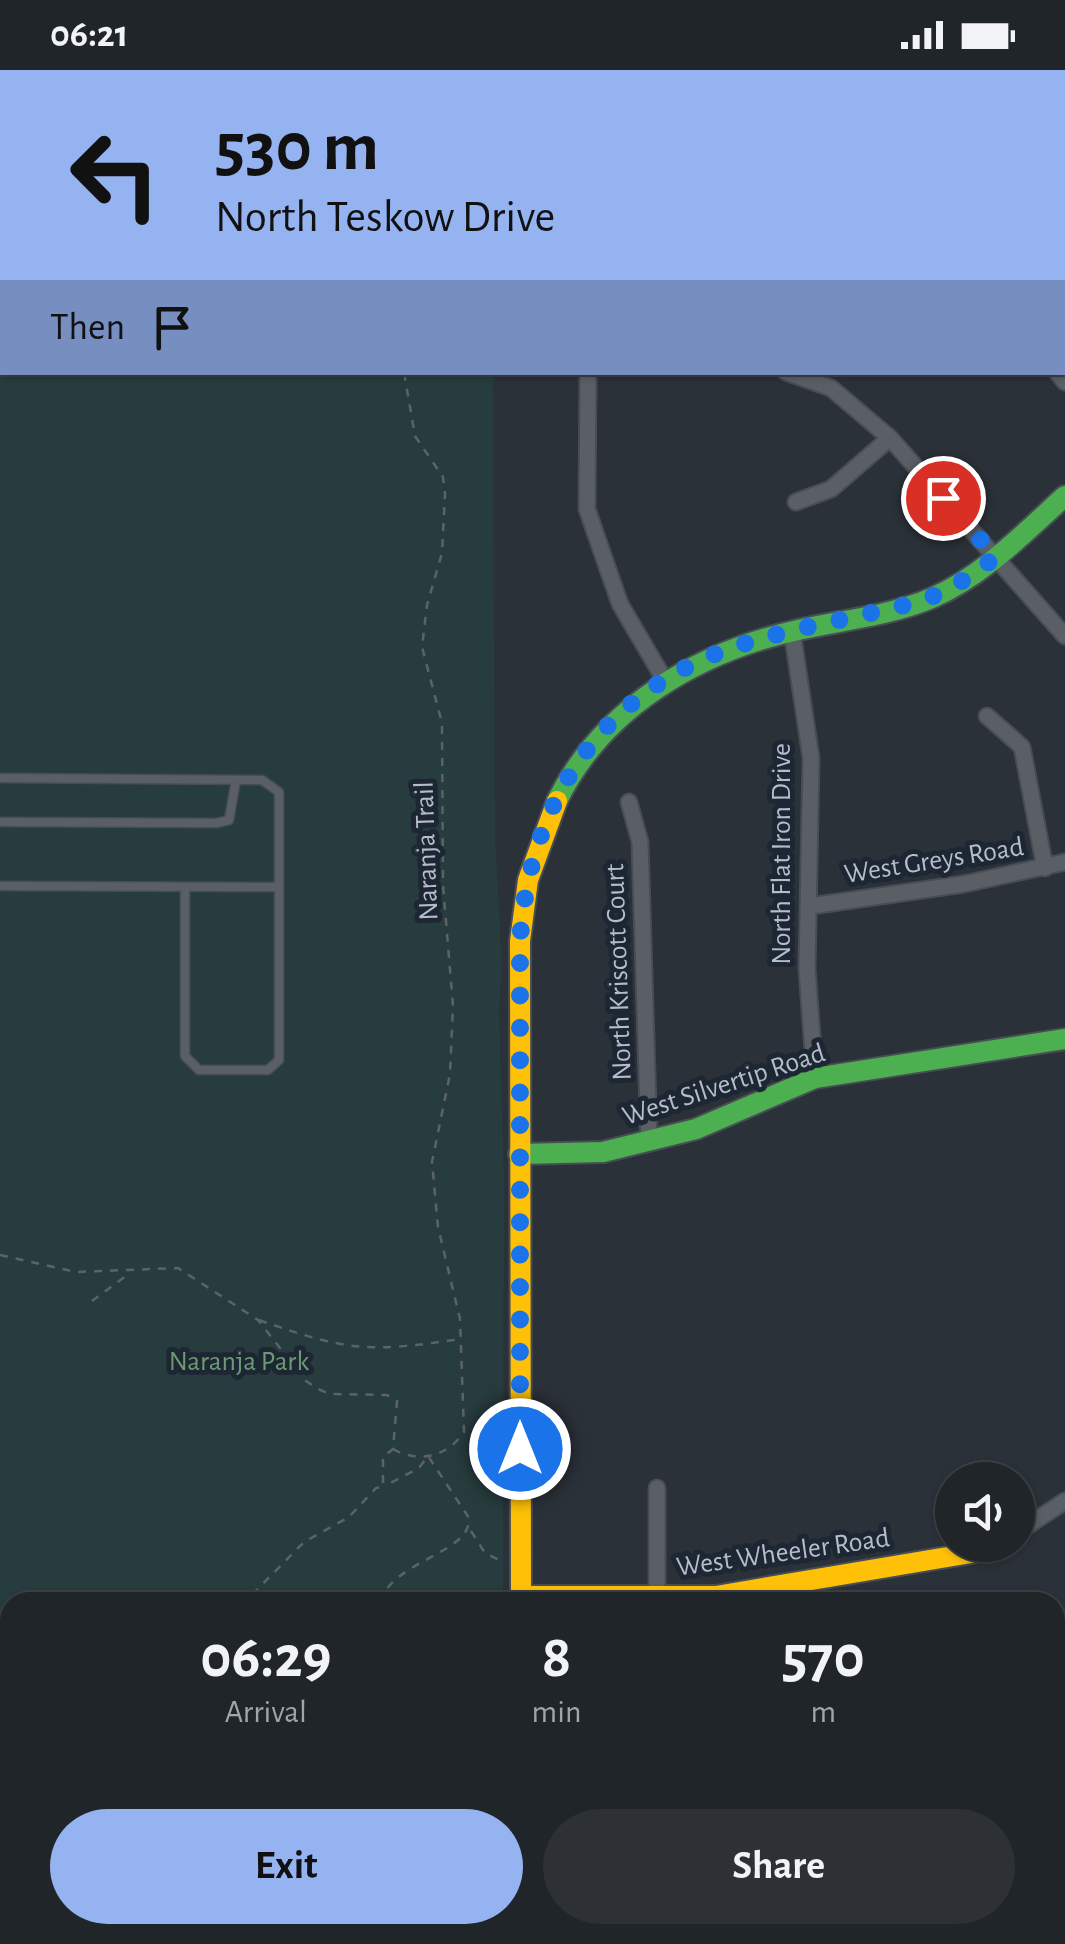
<!DOCTYPE html>
<style>
body{margin:0;font-family:"Alegreya Sans",sans-serif;background:#2d3136;color:#f1f3f6;height:100vh;display:flex;flex-direction:column;font-size:38px;white-space:nowrap}
*{box-sizing:border-box;margin:0}
p{font-size:32px;color:#a2a5a8}
.icon{flex:none;width:55px;height:55px;fill:none;stroke:currentColor;stroke-width:2;stroke-linecap:round;stroke-linejoin:round}
.map{position:relative;flex:1;overflow:hidden}
.drawer{position:absolute;left:0px;top:1522px;width:1065px;height:352px;display:flex;flex-direction:column;background:#20252a;border-radius:30px 30px 0 0;box-shadow:0 2px 8px #0004,0 0 0 2px #3d4247}
.drawer>*{flex:none}
.banner{position:absolute;left:0px;top:0px;width:1065px;height:305px;box-shadow:0 2px 8px #0004,0 0 0 2px #3d4247;background:#95b2f1;color:#111;overflow:hidden}
.controls{position:absolute;left:935px;top:1392px;display:grid;gap:20px}
.controls a{display:grid;place-items:center;width:100px;height:100px;border-radius:50%;background:#20252a;box-shadow:0 2px 8px #0004,0 0 0 2px #3d4247;font-size:50px}
.pin{position:absolute;display:grid;place-items:center;width:85px;height:85px;color:#fff;margin:-42px;border:5px solid #fff;border-radius:50%;box-shadow:0 2px 10px #0007}
.me{position:absolute;width:110px;margin:-55px;rotate:0deg;stroke-linejoin:round;filter:drop-shadow(0 0 8px #0008)}
.turn{display:flex;align-items:center;gap:35px;height:210px;padding:0 50px;font-size:45px}
.turn .icon{width:130px;height:130px;stroke-width:2.5}
.turn b{display:block;font-size:70px;line-height:85px}
.then{display:flex;align-items:center;height:95px;padding:0 50px;background:#0003;gap:20px;font-size:38px}
.eta{display:flex;justify-content:space-evenly;align-items:center;height:170px;text-align:center}
.eta b{font-size:60px;font-weight:600;line-height:70px}
.primary-button{display:flex;gap:20px;margin-top:auto;padding:20px 50px}
.primary-button a{flex:1;height:115px;border-radius:60px;background:#95b2f1;color:#111;font-size:40px;font-weight:600;line-height:115px;text-align:center}
.primary-button a+a{background:#2d3136;color:#f1f3f6}
.status{display:flex;justify-content:space-between;align-items:center;height:70px;padding:0 50px;background:#20252a;direction:ltr}
.status svg{height:28px;fill:currentColor}
.map>svg:first-child{display:block}
.green{fill:#273c3e}
.lines{fill:none;stroke-linecap:round;stroke-linejoin:round}
.lane-casing{stroke:#484d55;stroke-width:11}
.street-casing{stroke:#484d55;stroke-width:19}
.fast-casing{stroke:#484d55;stroke-width:24}
.slow-casing{stroke:#484d55;stroke-width:24}
.path{stroke:#5c6368;stroke-width:2.5;stroke-dasharray:8 8;stroke-linecap:butt}
.lane{stroke:#5a5f66;stroke-width:8}
.street{stroke:#5a5f66;stroke-width:15}
.fast{stroke:#4caf50;stroke-width:20}
.slow{stroke:#ffc107;stroke-width:20}
.route{stroke:#1a73e8;stroke-width:18;stroke-dasharray:0 32.4}
.labels{text-anchor:middle;dominant-baseline:central;stroke-width:10;stroke-linejoin:round;paint-order:stroke}
.street-label{font-size:28px;fill:#b4bdc9;stroke:#1d2733}
.park-label{font-size:28px;fill:#6b9a73;stroke:#1d2733}
</style>
<div class="status"><b>06:21</b><svg viewBox="0 0 49 12"><path d="M0 12V9h3v3zM5 12V6h3v6zM10 12V3h3v9zM15 12V0h3v12zM26 1h20v11H26zM47 4h2v5h-2z"/></svg></div>
<div class="map">
<svg width="1065" height="1874" viewBox="0 0 1065 1874">
<rect width="100%" height="100%" fill="#2a3138"/>
<path class="green" d="M0,0H492L2,2V302L493,303L495,767L502,896L499,942L504,1107L503,1532H10V1865H502V1874H0Z"/>
<g class="lines">
<defs>
<path id="lane" d="M0,708L262,710L279,722V990L268,1000H199L185,986V817
M0,752L217,753L229,750L236,710
M0,816L279,817"/>
<path id="street" d="M611,2L612,0
M588,302L587,439L620,534L664,609
M786,302L831,318L890,368L1065,566
M1057,302L1065,312
M796,432L831,419L890,368
M792,561L811,688L807,899L815,1008
M987,646L1022,677L1045,798
M629,732L640,772L649,1071
M811,836L964,814L1065,792
M657,1418V1528
M1018,1462L1065,1431
M1055,1631L1065,1627
M1055,1811L1065,1809
M844,1865L845,1874
M670,1874L722,1865"/>
<path id="fast" d="M557,731C603,637 698,582 798,560C843,550 889,546 932,528C983,506 1024,463 1065,426
M519,1084L603,1082L696,1059L815,1008L1065,969"/>
<path id="slow" d="M521,1526H716L971,1483L989,1475
M521,1532L520,871L528,810L557,731
M521,1865V1874"/>
</defs>
<use href="#lane" class="lane-casing"/>
<use href="#street" class="street-casing"/>
<use href="#fast" class="fast-casing"/>
<use href="#slow" class="slow-casing"/>
<path class="path" d="M406,0V2
M0,1185L76,1202L178,1198L258,1250L306,1311L318,1319L330,1324L387,1325L397,1331L393,1379L383,1387V1417L376,1418L349,1447L304,1472L245,1532
M92,1231L130,1203
M259,1250C347,1281 368,1283 460,1269
M393,1379C419,1394 448,1386 464,1362L460,1249L438,1157L432,1092L450,1004L453,936L443,815L442,653L422,577L427,535L442,483L445,424L443,407L415,366L404,302
M471,1461L485,1483L503,1492
M380,1532C393,1490 472,1483 469,1448L428,1386L419,1398L385,1416
M0,1695H10
M0,1779L10,1775
M0,1825L8,1837
M25,1865L28,1874
M426,1865L428,1874
M57,1874L61,1865
M274,1874L282,1865
M403,1874L406,1865"/>
<use href="#lane" class="lane"/>
<use href="#street" class="street"/>
<use href="#fast" class="fast"/>
<use href="#slow" class="slow"/>
</g>
<g class="lines">
<path class="route" d="M520,1379V871C529,732 601,621 737,576C798,556 862,547 924,530L952,518L996,487L943,428"/>
</g>
<g class="labels">
<g class="street-label">
<text transform="translate(427 781) rotate(-92)">Naranja Trail</text>
<text transform="translate(782 784) rotate(-90)">North Flat Iron Drive</text>
<text transform="translate(934 791) rotate(-9)">West Greys Road</text>
<text transform="translate(619 902) rotate(-92)">North Kriscott Court</text>
<text transform="translate(724 1015) rotate(-18)">West Silvertip Road</text>
<text transform="translate(783 1483) rotate(-8)">West Wheeler Road</text>
</g>
<g class="park-label">
<text x="239" y="1292">Naranja Park</text>
</g>
</g>
</svg>
<div class="controls">
<a><svg class="icon" aria-label="sound" viewBox="0 0 24 24"><path d="M4 9h4l5-4v14l-5-4H4zM17 9q2 3 0 6"/></svg></a>
</div>
<div class="pin" style="left:943px;top:428px;background:#d93025"><svg class="icon" aria-label="arrive" viewBox="0 0 24 24"><path d="M6 21V4h12l-3 4 3 4H6"/></svg></div>
<svg class="me" style="left:520px;top:1379px" viewBox="-20 -20 40 40"><circle r="17" fill="#1a73e8" stroke="#fff" stroke-width="3"/><path d="M0-11L8 9 0 5-8 9z" fill="#fff"/></svg>
<div class="banner">
<div class="turn"><svg class="icon" aria-label="left" viewBox="0 0 24 24"><path d="M17 20v-9H6M10 6l-5 5 5 5"/></svg><div><b>530 m</b>North Teskow Drive</div></div>
<div class="then">Then<svg class="icon" aria-label="arrive" viewBox="0 0 24 24"><path d="M6 21V4h12l-3 4 3 4H6"/></svg></div>
</div>
<section class="drawer">
<div class="eta">
<div><b>06:29</b><p>Arrival</p></div>
<div><b>8</b><p>min</p></div>
<div><b>570</b><p>m</p></div>
</div>
<div class="primary-button"><a>Exit</a><a>Share</a></div>
</section>
</div>
